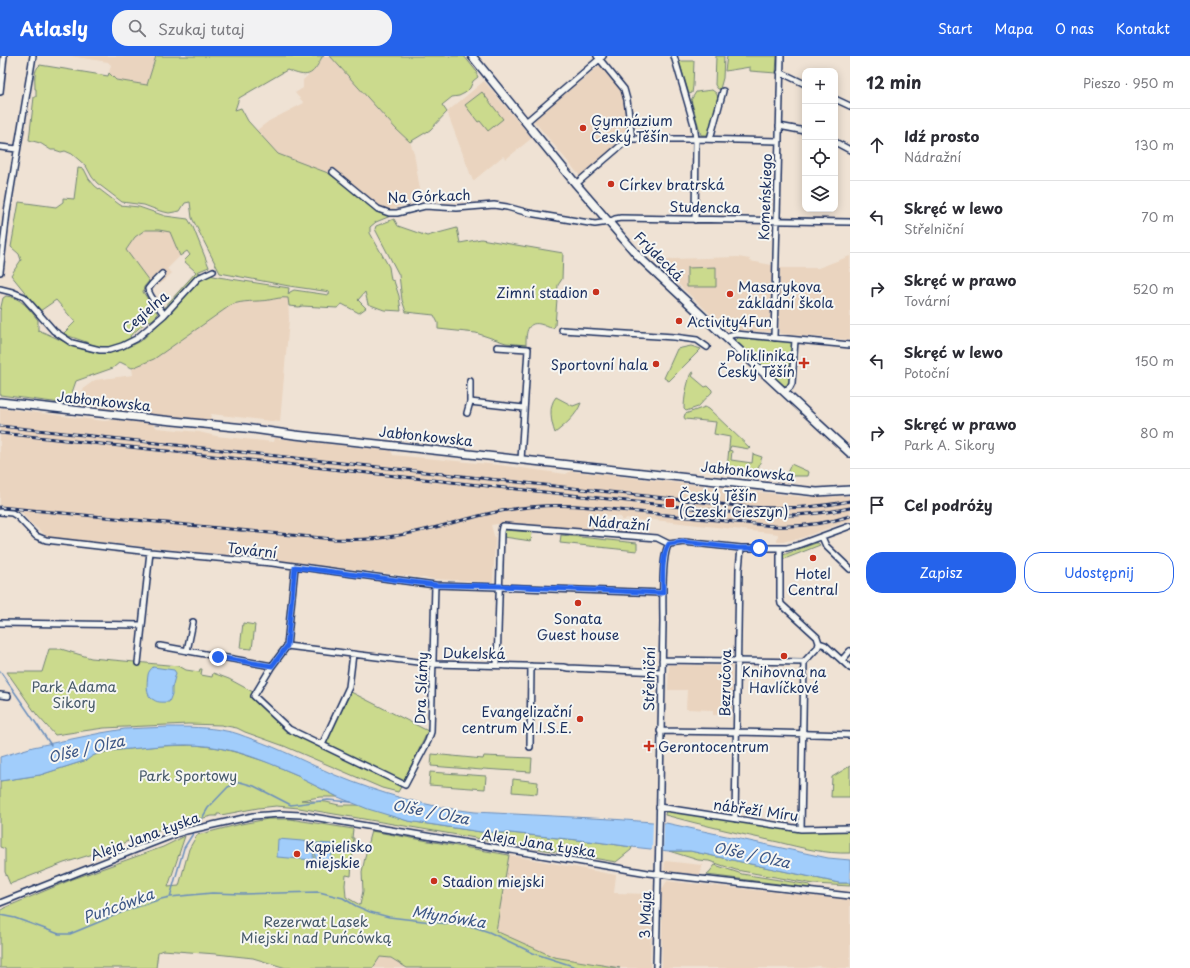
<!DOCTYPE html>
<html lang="pl">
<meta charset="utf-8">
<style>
:root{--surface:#fff;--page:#f2f2f3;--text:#2b2b33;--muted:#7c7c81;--line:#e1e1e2;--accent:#2563eb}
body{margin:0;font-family:"Playpen Sans",sans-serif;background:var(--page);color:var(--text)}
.controls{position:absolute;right:12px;top:12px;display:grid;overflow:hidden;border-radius:8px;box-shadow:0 2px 10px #0003}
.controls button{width:36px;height:36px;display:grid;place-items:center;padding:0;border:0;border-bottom:1px solid var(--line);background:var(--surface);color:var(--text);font:20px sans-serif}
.stop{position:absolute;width:12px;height:12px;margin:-9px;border:3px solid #2563eb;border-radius:50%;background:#fff}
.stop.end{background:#2563eb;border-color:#fff;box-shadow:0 1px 4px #0008}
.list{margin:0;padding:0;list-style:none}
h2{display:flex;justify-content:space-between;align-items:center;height:52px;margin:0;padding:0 16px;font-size:17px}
h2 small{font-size:13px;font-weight:400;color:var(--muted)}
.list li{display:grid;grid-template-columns:26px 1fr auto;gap:12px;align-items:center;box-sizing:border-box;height:72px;padding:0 16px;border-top:1px solid var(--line)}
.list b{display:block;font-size:15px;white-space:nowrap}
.list p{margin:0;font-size:13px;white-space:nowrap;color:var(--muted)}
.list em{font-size:13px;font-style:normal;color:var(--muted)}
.actions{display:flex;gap:8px;padding:12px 16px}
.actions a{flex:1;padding:9px 0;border:1px solid var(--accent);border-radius:16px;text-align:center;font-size:14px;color:var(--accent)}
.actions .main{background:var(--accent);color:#fff}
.icon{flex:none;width:22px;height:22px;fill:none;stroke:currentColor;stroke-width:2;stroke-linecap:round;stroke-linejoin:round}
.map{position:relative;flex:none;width:850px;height:912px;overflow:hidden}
header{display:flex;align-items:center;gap:24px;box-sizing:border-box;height:56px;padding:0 20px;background:var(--accent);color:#fff}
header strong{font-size:19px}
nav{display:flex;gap:22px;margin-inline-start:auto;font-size:14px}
.search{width:280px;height:36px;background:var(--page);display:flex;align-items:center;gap:10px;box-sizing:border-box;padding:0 14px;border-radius:16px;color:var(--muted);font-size:15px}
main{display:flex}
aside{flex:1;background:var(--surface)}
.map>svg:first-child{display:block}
.built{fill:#ead4bf}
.green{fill:#cbda8d;stroke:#738476;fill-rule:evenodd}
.water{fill:#a1cdfb;stroke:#6b8ebc}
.pier{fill:#efe2d4}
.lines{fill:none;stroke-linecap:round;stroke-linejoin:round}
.stream{stroke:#6b8ebc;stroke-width:1.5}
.minor-casing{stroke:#1b2f5e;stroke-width:8}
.major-casing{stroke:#1b2f5e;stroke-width:10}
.minor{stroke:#f6f6f2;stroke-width:5}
.major{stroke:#f6f6f2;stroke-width:7}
.rail-casing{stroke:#1b2f5e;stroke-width:3}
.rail{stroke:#f6f6f2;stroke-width:1.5;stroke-dasharray:4.5;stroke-linecap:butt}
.route{stroke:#2563eb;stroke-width:5}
.poi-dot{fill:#c8321e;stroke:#f6f6f2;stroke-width:1.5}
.labels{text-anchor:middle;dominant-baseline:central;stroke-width:4;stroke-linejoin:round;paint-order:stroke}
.poi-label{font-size:14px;fill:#1b2f5e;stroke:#f6f6f2;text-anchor:start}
.street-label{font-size:14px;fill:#1b2f5e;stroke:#f6f6f2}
.park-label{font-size:14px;fill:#475a6a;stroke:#f6f6f2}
.water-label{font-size:15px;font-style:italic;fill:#3c5685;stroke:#f6f6f2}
</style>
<header>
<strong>Atlasly</strong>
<div class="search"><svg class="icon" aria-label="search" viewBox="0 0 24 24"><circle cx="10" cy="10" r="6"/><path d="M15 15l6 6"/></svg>Szukaj tutaj</div>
<nav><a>Start</a><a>Mapa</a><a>O nas</a><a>Kontakt</a></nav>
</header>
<main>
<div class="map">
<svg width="850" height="912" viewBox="0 0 850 912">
<rect width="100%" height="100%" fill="#efe2d4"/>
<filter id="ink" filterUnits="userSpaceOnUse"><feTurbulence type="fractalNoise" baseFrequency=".025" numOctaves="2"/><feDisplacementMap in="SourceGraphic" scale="8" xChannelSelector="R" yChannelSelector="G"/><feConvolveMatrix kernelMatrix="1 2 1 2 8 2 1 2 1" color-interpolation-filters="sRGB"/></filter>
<g filter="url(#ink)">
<path class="built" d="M70,0H156L147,29L116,24L109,17L111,9L108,6Z
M324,0H330L396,73L410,86L414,97L421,140L383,158L328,117L278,98L257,74L269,65L304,47L295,37L303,32V24L317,11L323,1Z
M600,9L621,34L623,42L627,79L580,120L533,64Z
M484,25L532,82L506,103L503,100L473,125L447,56Z
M145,174H159L171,176L180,200L167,213L172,217L158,230L149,225L126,194L135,181Z
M850,200V284L780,278L779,276L780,212H818Z
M738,201L750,203V205L772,209L770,276L726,273L656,207L673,203Z
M282,241L288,242L289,264L280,366L211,358L210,365L78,351L84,332L95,324L133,319L132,312L154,303L231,249L237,246L270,244Z
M0,352L104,365L115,364L153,368L157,372L199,376L216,380L274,386L275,382L391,395L393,399L499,409L566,418L571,415L803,441H824L850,440V464L798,483L786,485L784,486H777L778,478L646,463V465L626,462L625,464H621V461L601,459L600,466H597V471L592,474L504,467L491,469L495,483L493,526L432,523L276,504L48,481L29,466L22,456L0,454Z
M669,609L732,610V659H713V654L686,653L687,634H668Z
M509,799L616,819L614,837L652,838L650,912H620L554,901L496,875Z
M665,805L702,809L700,819L675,816V817L664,816Z
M667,825L850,844V912H834L818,910L807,912H662V833Z
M380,901L391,902L407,912H373Z"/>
<path class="green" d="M156,0H324L322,1C312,21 308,22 287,14L239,42L235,54L241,52L248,65L278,98L328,117L383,158L393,159L376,166L370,171V177L389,211L391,224L394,225L399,240L401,255L384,254L368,248L365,236L358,244L366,252L359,257L342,248L337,252L302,250L299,251L289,250L288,242C281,241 275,243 269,244C256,246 243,244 231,249L154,303L132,312L120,306L113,312L76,325L68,348L0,339V255L3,242L6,240C21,241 29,253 38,264V274C61,283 81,297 107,297L89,287L63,278L75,266L56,244L40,255L11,219L21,204L19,198L11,191L19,146L56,151L63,146V142L74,143L78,112L84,113L89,123L95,130L120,149L139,151L165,160L188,163L193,171L209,211L197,216L218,221L289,232L288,239L290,236L294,234L329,239L330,236L289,230L220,217L192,162L190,146L185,147L180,155L169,157L160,155L144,149L122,146L97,127L92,121L86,110L72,98L65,95L61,96L55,94H51L40,87L29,84L34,41H36V33H35C35,25 33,14 40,9L108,20L109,17L116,24L147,29ZM145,174H159L170,176L180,200L187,195L190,199L184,205L196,216L163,253L166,261L141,285L133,289L130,280L147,265L152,264L158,258L143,236L144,231L149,225L126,194L135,181Z
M330,0H464L477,16L476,17L478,21L473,25L470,32L465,37L459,40L452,41L442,49L447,56L430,74L410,86L396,73Z
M716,0H724L723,22L720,33H718L715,29Z
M727,0H777L776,17L750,15V11L725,15Z
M679,5H694L693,30L692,37L689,38Z
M712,34L716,37L718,41L708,79H701L691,44L696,36Z
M482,36L503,63L488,75L480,65L478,66L465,49Z
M394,163L398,170L427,180L457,172L460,187L481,183L563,197L562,223L558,229L555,270L553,272C548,272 545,269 540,268C526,265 526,279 526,289L506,287L476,277L438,273V267L434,259L406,256L402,244L399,219L375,173L376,170Z
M716,211V231H687V212Z
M739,281L792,286L790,327L788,329L782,330L736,288V284Z
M691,290L701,293L669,325L664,322L677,293Z
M692,316L694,317L692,320L705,331L708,330L712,334V336L698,351L686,355L684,353C684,341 687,330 690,319Z
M556,341L573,350L581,347C576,360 566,368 555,377C551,366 548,350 556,341Z
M705,351L709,353L750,392L749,393L731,390L729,394L732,395L731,404L752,407L753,398L762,401L755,421C749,423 732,418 727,413L730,381L714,378L716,366L685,363L684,361L685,358Z
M791,408L809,416L808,420H789L787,417Z
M504,474L532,476L531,485L504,481Z
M561,479L637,487V495L560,487Z
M816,487H818L820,489L782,504L783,499Z
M243,567L255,569L252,593L240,592Z
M49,593H61L91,602L179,610L186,614L199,616L200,613H202L201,619L212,621L213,617L229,623L253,636L251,642L258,646L287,674L402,729L398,736L382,732L284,690L245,676L237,672L221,669L188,668L104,672L55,679L37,659L7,616H42Z
M351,636L428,675L403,726L325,687Z
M195,689L219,692L239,697L267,706L300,720L302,723L338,741H320L301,744L326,746L339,749H359L408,765L481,776L510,777L597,786L632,791L631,794L616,806L299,752L276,750L258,752L221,759L220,758H217V760H212L174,769L146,778L106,794L64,807L10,828L5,816V793L0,791V725L40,719L87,704L91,700L110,695L159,690Z
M432,698L483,703L484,700L532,702L531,716L483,713L482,714L431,710Z
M850,710V741H831L832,721Z
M430,716L486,720L485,733L429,729Z
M513,723L538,726L537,738L512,736Z
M666,754L800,775H850V797C825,798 802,792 778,786C740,778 702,769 665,759Z
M268,763H290L353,773L352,782H354L351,820L346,819L345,829L346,841L360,849L363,835L362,816L369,782L371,775L509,799L496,875L554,901L620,912H407L391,902L380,901L373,912H286L253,902L216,898L163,894L158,896L156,912H0V855L4,852L73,823L163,791L185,780L168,831L179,830L189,793L197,779L241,768Z
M669,795H690L839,827H850V830L814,828L736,814L709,805L698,804Z
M715,809L742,818L810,829L811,832L707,819Z"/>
<path class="water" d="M153,611L174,614L176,617L172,632V638L169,646C164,646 158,647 154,644C145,641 147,626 148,619C148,616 151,613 153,611Z
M168,671C188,671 207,671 226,675C235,676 243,680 252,683C281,693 307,707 335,719C381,738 427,751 475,756L611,763L666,767L828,802L850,804V827H839L690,795H669L632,791L597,786L510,777L481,776L408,765L368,753L338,741L302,723L300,720C274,709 247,697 219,692C190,686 159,690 130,693C116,694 98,694 87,704L40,719L0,725V701L33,691L101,677L125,673Z
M278,783L314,786L313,804L277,801Z
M316,787L333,788L331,806L315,804Z"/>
<path class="pier" d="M653,764L664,765L663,797L652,795Z"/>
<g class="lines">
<path class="stream" d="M0,615L51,689
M197,771L208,752L228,731L240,726L254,730L291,749L328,744L351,746
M170,841L212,837L243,838L319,836L343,842L356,850L370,856L389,861L474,871L489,876L533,897L579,912
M0,859L15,862L59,878H70L128,854L161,843L170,841L184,792L194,776"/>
<g class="minor-casing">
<path id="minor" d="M597,0L624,33L627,44L632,83
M674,0L694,69L696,83L695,164
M780,16L805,28
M0,36L4,0
M835,43L850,50
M526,66L603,0
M779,70L805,75
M710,83L723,35
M835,86L850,94
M0,91L17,93
M333,116L378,153L389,157H397L425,150L457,152L494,149L507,151L529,157L595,168L609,166L615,163L621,162L850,166
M576,128L625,86L632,83H696L779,85
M0,216L7,156L33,0
M162,218L152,228L148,233C149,241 160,251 164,259
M0,233L12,236L24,241L54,275L72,287L100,294H109L122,290L136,283L164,259L198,222L213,215
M562,274L674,281L697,284L707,291
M774,282L781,0
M727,283L731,279L736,278L850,289
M497,291L528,293L521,404
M784,336L790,331L792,327L795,284
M470,346L524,352
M467,357L470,346V325
M0,456L12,457L17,460L36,480L46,484L150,496L272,507L435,529L499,531L663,537
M822,481L826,490L850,513
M780,492V542L781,548L817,581L819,587
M295,511L287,590L272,610L254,640L289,673L405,729L428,685L431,676L435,529
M0,567L142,569
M819,587L825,589L850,612
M160,590L272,610
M287,590L434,608L563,611L568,612L661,616
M187,595L193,566
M662,604L804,606L818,591L819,587
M842,604L850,595
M138,607L150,496
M497,609L501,476L502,471L503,470L657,482L669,488L684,486L741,492H787L798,489L850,470
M0,639L8,640
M660,675L736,676L850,679
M322,689L349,631L353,598
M530,691L531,610
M659,751L801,773L850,772
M735,763L739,513L741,492
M801,773L804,606
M0,847L176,778L186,775L253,760L280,758L301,759L648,817L850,840
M656,912C659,797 661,681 663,566C663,551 661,498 669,488"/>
</g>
<g class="major-casing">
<path id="major" d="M472,0L576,128L639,201L850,397
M0,346L163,364L245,372L295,379L817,436L850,434"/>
</g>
<use href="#minor" class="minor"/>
<use href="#major" class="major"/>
<g class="rail-casing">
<path id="rail" d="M0,370L748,451C783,453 816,452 850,445
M0,377L746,458C781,461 816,459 850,452
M0,451L333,483C354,484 374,484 394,480C429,475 462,463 496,456C526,450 559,448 590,451L774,470C800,471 825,468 850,460"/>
</g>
<use href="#rail" class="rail"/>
</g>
</g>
<g class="lines" filter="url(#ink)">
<path class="route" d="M218,601L272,610L287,590L295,511L436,529L499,530L663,537C663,524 661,499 669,488L684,486L738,492H759"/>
</g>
<g class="poi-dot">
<circle cx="583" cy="72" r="4"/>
<circle cx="611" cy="128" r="4"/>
<circle cx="596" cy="236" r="4"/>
<circle cx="730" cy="238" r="4"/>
<circle cx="679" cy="265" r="4"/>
<path d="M802 301h4v4h4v4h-4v4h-4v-4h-4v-4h4z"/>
<circle cx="656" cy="308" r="4"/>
<rect x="665" y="442" width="10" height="10" rx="2"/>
<circle cx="813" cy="502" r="4"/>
<circle cx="578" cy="547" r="4"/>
<circle cx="784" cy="600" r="4"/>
<circle cx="580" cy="663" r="4"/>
<path d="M647 684h4v4h4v4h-4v4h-4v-4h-4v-4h4z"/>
<circle cx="297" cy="798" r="4"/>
<circle cx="434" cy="825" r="4"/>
</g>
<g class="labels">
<g class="poi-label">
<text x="591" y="64">Gymnázium<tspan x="591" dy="16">Český Těšín</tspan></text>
<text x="619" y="128">Církev bratrská</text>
<text x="738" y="230">Masarykova<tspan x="738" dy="16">základní škola</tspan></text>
<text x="588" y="236" text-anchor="end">Zimní stadion</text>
<text x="687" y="265">Activity4Fun</text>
<text x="795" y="299" text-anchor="end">Poliklinika<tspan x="795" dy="16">Český Těšín</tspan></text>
<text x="648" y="308" text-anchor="end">Sportovní hala</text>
<text x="679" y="439">Český Těšín<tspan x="679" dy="16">(Czeski Cieszyn)</tspan></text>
<text x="813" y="517" text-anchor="middle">Hotel<tspan x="813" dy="16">Central</tspan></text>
<text x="578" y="562" text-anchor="middle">Sonata<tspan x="578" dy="16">Guest house</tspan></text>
<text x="784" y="615" text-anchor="middle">Knihovna na<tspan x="784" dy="16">Havlíčkové</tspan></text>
<text x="572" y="655" text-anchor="end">Evangelizační<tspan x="572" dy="16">centrum M.I.S.E.</tspan></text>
<text x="658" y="690">Gerontocentrum</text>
<text x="305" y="790">Kąpielisko<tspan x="305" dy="16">miejskie</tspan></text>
<text x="442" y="825">Stadion miejski</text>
</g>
<g class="street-label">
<text transform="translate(429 140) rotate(-2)">Na Górkach</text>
<text transform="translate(765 141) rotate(-88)">Komeńskiego</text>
<text transform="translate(705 151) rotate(1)">Studencka</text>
<text transform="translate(659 200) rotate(45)">Frýdecká</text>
<text transform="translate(145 256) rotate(-41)">Cegielna</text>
<text transform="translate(104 345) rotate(6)">Jabłonkowska</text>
<text transform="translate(426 380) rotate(6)">Jabłonkowska</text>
<text transform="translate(748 415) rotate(6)">Jabłonkowska</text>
<text transform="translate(619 467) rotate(4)">Nádražní</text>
<text transform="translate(252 494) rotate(6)">Tovární</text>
<text transform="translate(474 597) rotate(1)">Dukelská</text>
<text transform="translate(649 623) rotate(-89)">Střelniční</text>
<text transform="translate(725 627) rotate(-89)">Bezručova</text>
<text transform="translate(421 632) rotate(-88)">Dra Slámy</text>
<text transform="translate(756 754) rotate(8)">nábřeží Míru</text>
<text transform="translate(145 780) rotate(-20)">Aleja Jana Łyska</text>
<text transform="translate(539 787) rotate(9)">Aleja Jana Łyska</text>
<text transform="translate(645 859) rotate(-88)">3 Maja</text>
</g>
<g class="park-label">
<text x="74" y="630">Park Adama<tspan x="74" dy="16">Sikory</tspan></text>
<text x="188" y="719">Park Sportowy</text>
<text x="316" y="865">Rezerwat Lasek<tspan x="316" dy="16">Miejski nad Puńcówką</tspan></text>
</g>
<g class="water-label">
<text transform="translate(86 692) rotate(-13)">Olše / Olza</text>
<text transform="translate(431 755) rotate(11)">Olše / Olza</text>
<text transform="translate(752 798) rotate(12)">Olše / Olza</text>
<text transform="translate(118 849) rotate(-20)">Puńcówka</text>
<text transform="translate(449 860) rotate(9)">Młynówka</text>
</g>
</g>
</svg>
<div class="controls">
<button>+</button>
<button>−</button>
<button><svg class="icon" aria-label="locate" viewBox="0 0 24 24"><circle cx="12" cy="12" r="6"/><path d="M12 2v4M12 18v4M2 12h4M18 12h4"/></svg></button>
<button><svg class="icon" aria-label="layers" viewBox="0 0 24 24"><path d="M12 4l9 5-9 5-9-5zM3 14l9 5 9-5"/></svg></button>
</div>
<div class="stop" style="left:759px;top:492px"></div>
<div class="stop end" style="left:218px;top:601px"></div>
</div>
<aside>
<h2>12 min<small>Pieszo · 950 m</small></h2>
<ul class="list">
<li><svg class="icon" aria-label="ahead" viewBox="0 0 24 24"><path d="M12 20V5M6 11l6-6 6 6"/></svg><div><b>Idź prosto</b><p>Nádražní</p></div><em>130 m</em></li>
<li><svg class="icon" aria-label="left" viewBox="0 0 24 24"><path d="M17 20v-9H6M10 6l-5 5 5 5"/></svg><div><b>Skręć w lewo</b><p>Střelniční</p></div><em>70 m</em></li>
<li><svg class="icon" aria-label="right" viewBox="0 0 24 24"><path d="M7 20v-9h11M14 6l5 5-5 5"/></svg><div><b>Skręć w prawo</b><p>Tovární</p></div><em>520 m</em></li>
<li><svg class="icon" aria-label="left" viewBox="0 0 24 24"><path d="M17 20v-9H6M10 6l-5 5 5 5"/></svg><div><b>Skręć w lewo</b><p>Potoční</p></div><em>150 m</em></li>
<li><svg class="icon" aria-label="right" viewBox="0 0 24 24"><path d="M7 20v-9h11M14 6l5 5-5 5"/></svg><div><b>Skręć w prawo</b><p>Park A. Sikory</p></div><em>80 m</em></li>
<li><svg class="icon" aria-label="arrive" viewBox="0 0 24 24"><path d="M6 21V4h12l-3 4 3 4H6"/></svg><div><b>Cel podróży</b></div></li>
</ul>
<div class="actions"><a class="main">Zapisz</a><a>Udostępnij</a></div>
</aside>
</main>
